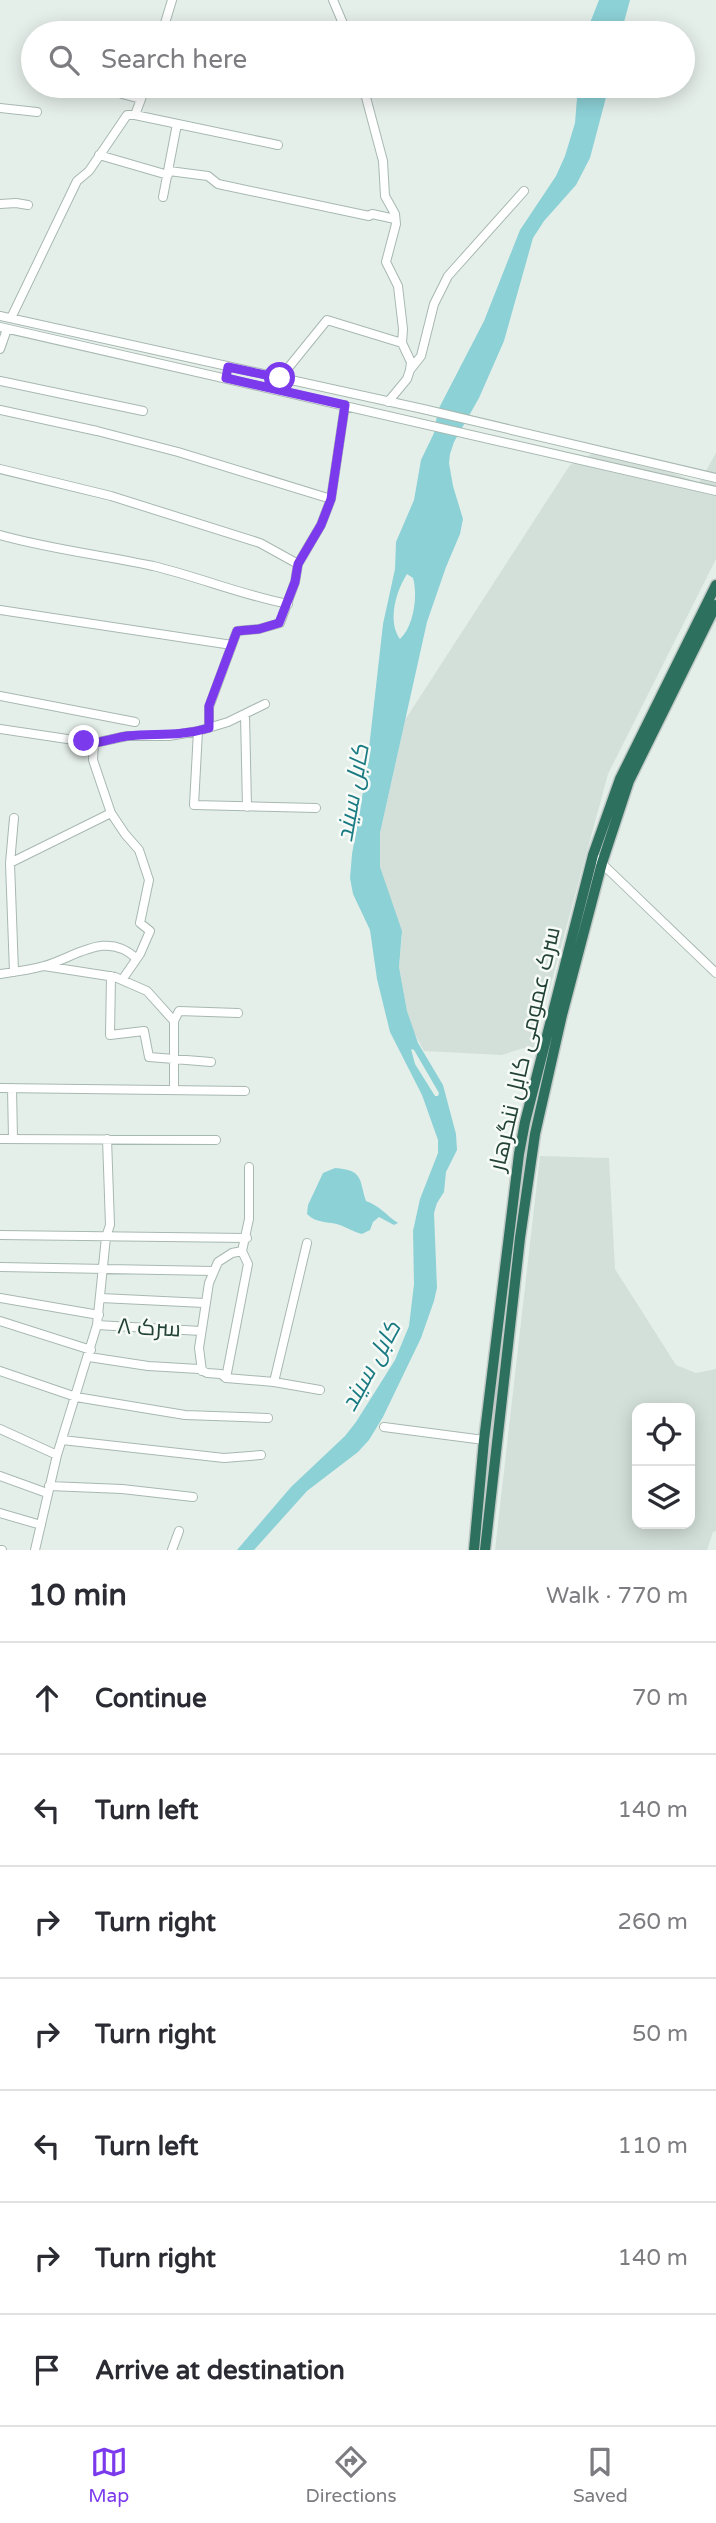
<!DOCTYPE html>
<meta charset="utf-8">
<style>
:root{--surface:#fff;--page:#f2f2f3;--text:#2b2b33;--muted:#7c7c81;--line:#e1e1e2;--accent:#7c3aed}
body{margin:0;font-family:"Varela Round",Cairo,sans-serif;background:var(--page);color:var(--text)}
.controls{position:absolute;right:21px;bottom:21px;display:grid;overflow:hidden;border-radius:14px;box-shadow:0 4px 18px #0003}
.controls button{width:63px;height:63px;display:grid;place-items:center;padding:0;border:0;border-bottom:2px solid var(--line);background:var(--surface);color:var(--text);font:35px sans-serif}
.stop{position:absolute;width:21px;height:21px;margin:-16px;border:5px solid #7c3aed;border-radius:50%;background:#fff}
.stop.end{background:#7c3aed;border-color:#fff;box-shadow:0 2px 7px #0008}
.list{margin:0;padding:0;list-style:none}
h2{display:flex;justify-content:space-between;align-items:center;height:91px;margin:0;padding:0 28px;font-size:30px}
h2 small{font-size:23px;font-weight:400;color:var(--muted)}
.list li{display:grid;grid-template-columns:46px 1fr auto;gap:21px;align-items:center;box-sizing:border-box;height:112px;padding:0 28px;border-top:2px solid var(--line)}
.list b{display:block;font-size:26px;white-space:nowrap}
.list em{font-size:23px;font-style:normal;color:var(--muted)}
.icon{flex:none;width:38px;height:38px;fill:none;stroke:currentColor;stroke-width:2;stroke-linecap:round;stroke-linejoin:round}
.map{position:relative;flex:none;width:716px;height:1550px;overflow:hidden}
.search{position:absolute;background:var(--surface);box-shadow:0 4px 18px #0003;left:21px;right:21px;top:21px;height:77px;display:flex;align-items:center;gap:18px;box-sizing:border-box;padding:0 24px;border-radius:38px;color:var(--muted);font-size:26px}
.sheet{height:875px;background:var(--surface)}
nav{display:flex;justify-content:space-around;align-items:center;box-sizing:border-box;height:98px;border-top:2px solid var(--line);background:var(--surface);font-size:19px;color:var(--muted)}
nav a{display:grid;justify-items:center;gap:4px}
nav .on{color:var(--accent)}
.map>svg:first-child{display:block}
.built{fill:#d3dfd9;fill-rule:evenodd}
.water{fill:#8cd1d6;fill-rule:evenodd}
.lines{fill:none;stroke-linecap:round;stroke-linejoin:round}
.minor-casing{stroke:#a7b8b1;stroke-width:10}
.highway-casing{stroke:#c1cac7;stroke-width:13}
.minor{stroke:#fff;stroke-width:8}
.highway{stroke:#2d705d;stroke-width:10}
.route{stroke:#7c3aed;stroke-width:9}
.labels{text-anchor:middle;dominant-baseline:central;stroke-width:5;stroke-linejoin:round;paint-order:stroke}
.street-label{font-size:23px;fill:#234237;stroke:#f7fbf8}
.water-label{font-size:24px;font-style:italic;fill:#1a7a82;stroke:#f7fbf8}
</style>
<div class="map">
<svg width="716" height="1550" viewBox="0 0 716 1550">
<rect width="100%" height="100%" fill="#e5efea"/>
<path class="built" d="M606,447L699,483L716,453V559L608,774L540,1024L538,1055L524,1048L502,1055L424,1051L413,1031L407,1011L399,967L402,936L379,867L380,833L405,720L570,465Z
M540,1156L609,1158L615,1269L676,1365L696,1373L716,1369V1531L713,1532L707,1550H495ZM637,1408H690V1524H637Z"/>
<path class="water" d="M599,0H630L621,33H586Z
M578,86H609L590,158L576,185L544,221L533,238L504,341L479,398L454,442L450,454L449,463L453,486L463,519L460,534L446,567L427,622L380,833V867L402,931L399,967L407,1011L418,1043L443,1085L456,1134L457,1150L446,1172L444,1192L437,1203L434,1213L437,1288L434,1301L421,1338L383,1417L369,1440L358,1452L307,1491L254,1550H237L291,1487L345,1436L356,1422L395,1360L409,1326L414,1284L413,1231L420,1199L438,1153V1140L422,1095L390,1032L377,979L370,930L353,894L350,878L352,854L366,775L383,624L395,569L396,542L414,500L421,460L434,433L438,410L484,321L520,230L556,176L565,156L575,123ZM407,574L413,578C418,595 414,626 400,639C387,621 396,591 407,574ZM411,1049L414,1050L439,1093L438,1096H435L415,1064Z
M335,1168C364,1170 359,1180 366,1201C380,1206 386,1215 398,1223L394,1225L379,1217L373,1222L370,1230L362,1234C354,1232 348,1228 340,1225C328,1221 317,1224 307,1214L308,1205L323,1173Z"/>
<g class="lines">
<g class="minor-casing">
<path id="minor" d="M333,0L347,33
M162,33L172,0
M363,86L383,161L385,196L395,214L396,224L386,262L398,286L403,329L402,343L411,362L410,370
M122,94L141,99
M0,108L37,112
M135,115L278,145
M99,155L168,175
M169,171L208,176L218,184L369,216L372,214L395,219
M163,197L177,124
M0,204L16,203L28,205
M0,316L423,409L716,478
M11,318L77,181L89,171L127,115H135L146,86
M0,327L716,491
M0,349L7,329
M280,378L327,320L402,343
M0,381L143,411
M388,402L407,379L410,370L421,356L434,304L448,276L524,191
M0,410L97,431L178,452L331,499
M0,469L111,496L260,543L298,564
M0,535C50,549 102,555 153,566C199,577 242,595 288,604
M0,610L232,645
M0,696L135,722
M245,715L247,807
M209,728V707L237,631L259,629L280,623L295,582L298,564L321,525L331,499L345,405
M0,729L94,743L127,736H169L198,731L228,722L265,704
M198,731L194,805L316,808
M94,743L93,760L111,813L125,834L139,850L149,880L140,923L150,931L140,954L122,980
M14,818L10,863L14,972
M593,855L716,973
M10,863L111,813
M44,966L115,977L147,991L174,1021
M0,974C14,972 30,970 44,966C76,957 106,930 136,958
M111,976L110,1035L144,1031L149,1057L211,1062
M0,1088L245,1091
M12,1088L13,1139
M174,1089V1021L179,1011L238,1013
M0,1139L216,1140
M0,1235L247,1238
M0,1267L214,1271
M0,1298L99,1315
M101,1298L204,1303
M0,1321L91,1350
M97,1325L201,1331
M89,1357L148,1366L199,1369L207,1373L221,1374L226,1378L274,1382L320,1390
M0,1371L76,1397L185,1415L268,1418
M202,1371L199,1348L209,1283L218,1262L232,1253L242,1251
M226,1378L248,1264L242,1251L249,1219V1167
M274,1382L307,1243
M384,1427L484,1440
M0,1429L57,1455
M62,1440L224,1458L261,1455
M0,1476L47,1493
M49,1486L122,1489L193,1497
M0,1513L41,1525
M0,1550H2
M35,1550L57,1455L97,1325L106,1237L110,1225L107,1139
M172,1550L179,1531"/>
</g>
<g class="highway-casing">
<path id="highway" d="M474,1550L484,1440L519,1154L525,1122L593,855L620,779L716,585
M485,1550L520,1238L535,1134L562,1015L602,863L629,781L716,605"/>
</g>
<use href="#minor" class="minor"/>
<use href="#highway" class="highway"/>
</g>
<g class="lines">
<path class="route" d="M84,741C100,745 112,738 127,736C157,733 178,737 209,728V706L237,631L259,629L279,623L295,582L298,564L321,525L331,499L345,405L226,378L228,367L280,378"/>
</g>
<g class="labels">
<g class="street-label">
<text transform="translate(525 1049) rotate(-77)">سرک عمومی کابل ننگرهار</text>
<text transform="translate(149 1328) rotate(3)">سرک ۸</text>
</g>
<g class="water-label">
<text transform="translate(353 793) rotate(-80)">کابل سيند</text>
<text transform="translate(371 1366) rotate(-61)">کابل سيند</text>
</g>
</g>
</svg>
<div class="controls">
<button><svg class="icon" aria-label="locate" viewBox="0 0 24 24"><circle cx="12" cy="12" r="6"/><path d="M12 2v4M12 18v4M2 12h4M18 12h4"/></svg></button>
<button><svg class="icon" aria-label="layers" viewBox="0 0 24 24"><path d="M12 4l9 5-9 5-9-5zM3 14l9 5 9-5"/></svg></button>
</div>
<div class="stop" style="left:280px;top:378px"></div>
<div class="stop end" style="left:84px;top:741px"></div>
<div class="search"><svg class="icon" aria-label="search" viewBox="0 0 24 24"><circle cx="10" cy="10" r="6"/><path d="M15 15l6 6"/></svg>Search here</div>
</div>
<section class="sheet">
<h2>10 min<small>Walk · 770 m</small></h2>
<ul class="list">
<li><svg class="icon" aria-label="ahead" viewBox="0 0 24 24"><path d="M12 20V5M6 11l6-6 6 6"/></svg><div><b>Continue</b></div><em>70 m</em></li>
<li><svg class="icon" aria-label="left" viewBox="0 0 24 24"><path d="M17 20v-9H6M10 6l-5 5 5 5"/></svg><div><b>Turn left</b></div><em>140 m</em></li>
<li><svg class="icon" aria-label="right" viewBox="0 0 24 24"><path d="M7 20v-9h11M14 6l5 5-5 5"/></svg><div><b>Turn right</b></div><em>260 m</em></li>
<li><svg class="icon" aria-label="right" viewBox="0 0 24 24"><path d="M7 20v-9h11M14 6l5 5-5 5"/></svg><div><b>Turn right</b></div><em>50 m</em></li>
<li><svg class="icon" aria-label="left" viewBox="0 0 24 24"><path d="M17 20v-9H6M10 6l-5 5 5 5"/></svg><div><b>Turn left</b></div><em>110 m</em></li>
<li><svg class="icon" aria-label="right" viewBox="0 0 24 24"><path d="M7 20v-9h11M14 6l5 5-5 5"/></svg><div><b>Turn right</b></div><em>140 m</em></li>
<li><svg class="icon" aria-label="arrive" viewBox="0 0 24 24"><path d="M6 21V4h12l-3 4 3 4H6"/></svg><div><b>Arrive at destination</b></div></li>
</ul>
</section>
<nav>
<a class="on"><svg class="icon" aria-label="map" viewBox="0 0 24 24"><path d="M3 6l6-2 6 2 6-2v14l-6 2-6-2-6 2zM9 4v14M15 6v14"/></svg>Map</a>
<a><svg class="icon" aria-label="directions" viewBox="0 0 24 24"><path d="M12 3l9 9-9 9-9-9zM9 14v-3h6M13 9l2 2-2 2"/></svg>Directions</a>
<a><svg class="icon" aria-label="saved" viewBox="0 0 24 24"><path d="M7 4h10v16l-5-4-5 4z"/></svg>Saved</a>
</nav>
